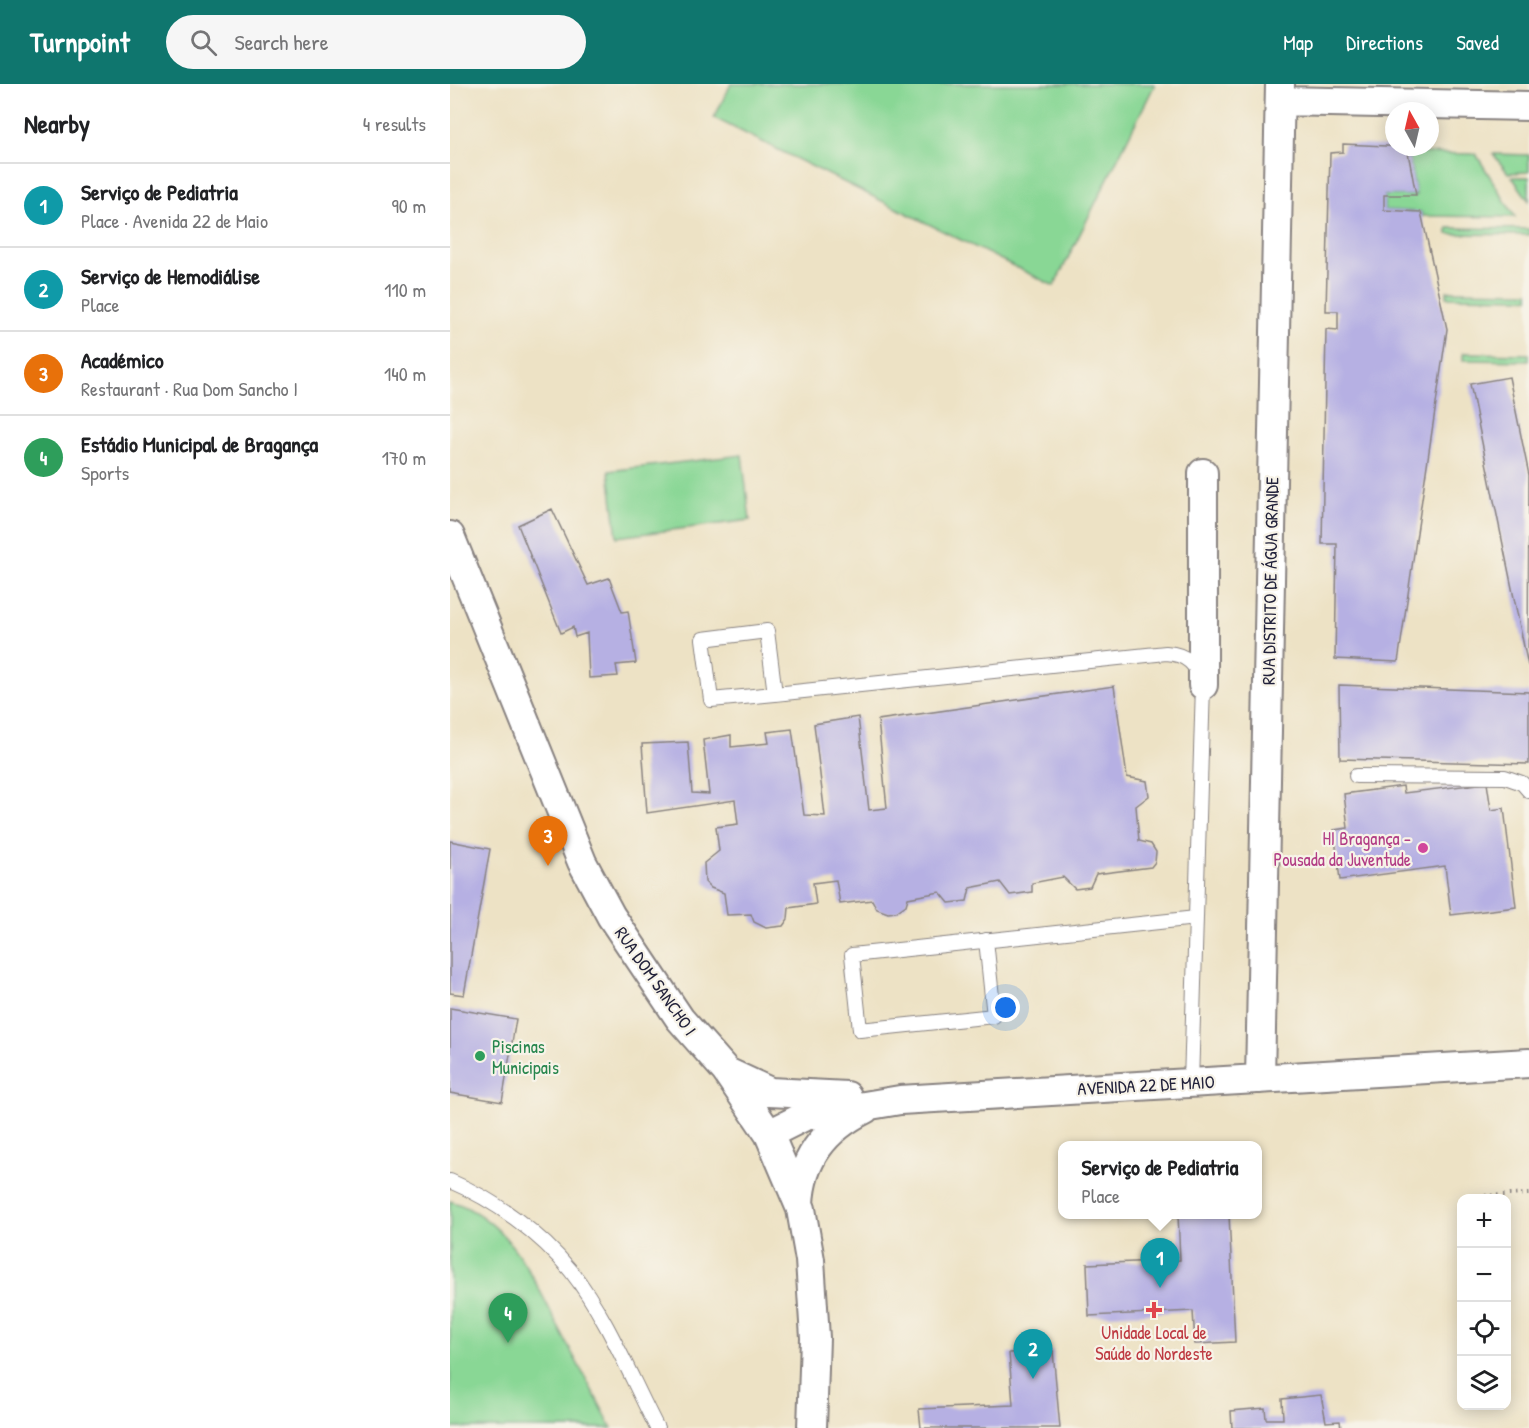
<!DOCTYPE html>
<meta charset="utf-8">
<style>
:root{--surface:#fff;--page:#f6f6f6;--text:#202124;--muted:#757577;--line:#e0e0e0;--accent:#0f766e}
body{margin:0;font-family:"Patrick Hand",sans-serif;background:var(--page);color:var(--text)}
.controls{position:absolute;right:18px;bottom:18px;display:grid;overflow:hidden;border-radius:12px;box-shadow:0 3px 15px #0003}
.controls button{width:54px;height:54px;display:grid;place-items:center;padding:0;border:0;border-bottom:2px solid var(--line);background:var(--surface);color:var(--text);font:30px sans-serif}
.compass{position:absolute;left:935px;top:18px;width:54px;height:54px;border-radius:50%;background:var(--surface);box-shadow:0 3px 15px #0003;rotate:352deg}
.you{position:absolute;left:556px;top:924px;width:21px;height:21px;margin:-15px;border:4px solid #fff;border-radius:50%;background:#1a73e8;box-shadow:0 0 0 9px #1a73e833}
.badge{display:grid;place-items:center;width:39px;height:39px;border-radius:50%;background:var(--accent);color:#fff;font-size:20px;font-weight:700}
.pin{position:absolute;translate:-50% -50px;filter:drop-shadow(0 2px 3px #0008)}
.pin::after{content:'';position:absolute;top:32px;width:21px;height:18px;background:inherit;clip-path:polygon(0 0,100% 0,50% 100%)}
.popup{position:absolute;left:608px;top:1057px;width:204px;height:78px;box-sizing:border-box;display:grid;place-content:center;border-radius:12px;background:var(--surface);filter:drop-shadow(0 2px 4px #0005);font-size:20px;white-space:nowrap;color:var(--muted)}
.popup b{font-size:22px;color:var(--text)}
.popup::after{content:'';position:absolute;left:50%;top:100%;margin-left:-12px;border:12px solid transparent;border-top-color:var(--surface)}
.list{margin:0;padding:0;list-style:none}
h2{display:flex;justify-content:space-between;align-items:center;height:78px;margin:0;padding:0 24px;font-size:26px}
h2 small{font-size:20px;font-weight:400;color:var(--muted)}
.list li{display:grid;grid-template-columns:39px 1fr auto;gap:18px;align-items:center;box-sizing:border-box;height:84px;padding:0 24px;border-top:2px solid var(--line)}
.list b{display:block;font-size:22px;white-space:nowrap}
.list p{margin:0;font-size:20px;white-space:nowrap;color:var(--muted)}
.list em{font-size:20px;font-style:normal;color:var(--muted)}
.icon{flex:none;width:33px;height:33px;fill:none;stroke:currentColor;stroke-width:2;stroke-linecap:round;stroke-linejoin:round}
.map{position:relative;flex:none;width:1079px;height:1344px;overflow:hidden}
header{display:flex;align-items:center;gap:36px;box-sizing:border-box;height:84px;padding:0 30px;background:var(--accent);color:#fff}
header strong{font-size:28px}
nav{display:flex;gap:33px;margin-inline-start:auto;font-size:21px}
.search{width:420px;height:54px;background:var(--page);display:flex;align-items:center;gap:15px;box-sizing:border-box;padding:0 21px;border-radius:33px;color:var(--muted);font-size:22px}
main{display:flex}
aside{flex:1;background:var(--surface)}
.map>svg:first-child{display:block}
.green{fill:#89d795;stroke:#567c68;stroke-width:1.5}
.building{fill:#b6b0e3}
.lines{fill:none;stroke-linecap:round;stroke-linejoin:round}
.lane-casing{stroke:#888280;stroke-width:16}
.street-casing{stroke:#888280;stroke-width:32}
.path{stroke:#888280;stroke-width:4;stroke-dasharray:1.5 4.5;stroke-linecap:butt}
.lane{stroke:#fff;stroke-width:14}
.street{stroke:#fff;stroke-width:28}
.hotel-dot{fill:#d1479c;stroke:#f7f3e8;stroke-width:2}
.leisure-dot{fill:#2e9e5b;stroke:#f7f3e8;stroke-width:2}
.health-dot{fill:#e0444e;stroke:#f7f3e8;stroke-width:2}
.labels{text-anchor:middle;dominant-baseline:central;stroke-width:4.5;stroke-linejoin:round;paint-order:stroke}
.street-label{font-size:18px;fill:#22223b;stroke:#f7f3e8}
.hotel-label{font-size:18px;fill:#b23c85;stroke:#f7f3e8;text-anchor:end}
.leisure-label{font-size:18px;fill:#27864d;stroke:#f7f3e8;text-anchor:start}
.health-label{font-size:18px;fill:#be3a42;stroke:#f7f3e8}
</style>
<header>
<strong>Turnpoint</strong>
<div class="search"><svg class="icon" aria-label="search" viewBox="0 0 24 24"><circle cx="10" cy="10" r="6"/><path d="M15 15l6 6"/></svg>Search here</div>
<nav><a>Map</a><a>Directions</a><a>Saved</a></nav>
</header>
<main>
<aside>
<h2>Nearby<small>4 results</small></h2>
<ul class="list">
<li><span class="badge" style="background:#0f9aa8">1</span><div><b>Serviço de Pediatria</b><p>Place · Avenida 22 de Maio</p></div><em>90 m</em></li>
<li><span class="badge" style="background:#0f9aa8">2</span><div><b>Serviço de Hemodiálise</b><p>Place</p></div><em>110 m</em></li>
<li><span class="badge" style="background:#e8710a">3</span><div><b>Académico</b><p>Restaurant · Rua Dom Sancho I</p></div><em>140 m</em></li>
<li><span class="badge" style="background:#2e9e5b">4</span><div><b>Estádio Municipal de Bragança</b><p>Sports</p></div><em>170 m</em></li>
</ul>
</aside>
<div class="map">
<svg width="1079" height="1344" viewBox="0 0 1079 1344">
<rect width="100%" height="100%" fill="#f7f3e8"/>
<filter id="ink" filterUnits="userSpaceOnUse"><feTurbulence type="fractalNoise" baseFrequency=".0167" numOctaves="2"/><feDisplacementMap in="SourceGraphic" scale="12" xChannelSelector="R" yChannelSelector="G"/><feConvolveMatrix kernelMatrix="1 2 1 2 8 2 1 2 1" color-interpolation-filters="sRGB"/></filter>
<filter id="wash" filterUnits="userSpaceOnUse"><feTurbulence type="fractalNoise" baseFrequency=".008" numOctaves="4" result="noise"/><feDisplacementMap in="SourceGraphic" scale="24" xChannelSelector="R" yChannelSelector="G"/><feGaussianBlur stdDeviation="1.35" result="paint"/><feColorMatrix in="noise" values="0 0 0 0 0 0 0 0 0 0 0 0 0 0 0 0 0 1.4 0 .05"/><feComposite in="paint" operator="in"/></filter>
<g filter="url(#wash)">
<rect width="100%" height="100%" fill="#ede2c5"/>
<path class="green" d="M281,0H705L604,202L264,34Z
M958,69L1026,70L1065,133L972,132L971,128L934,126V111H966Z
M1043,70L1079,71V88L1058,89Z
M1062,93H1079V117Z
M998,144L1079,145V151L998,150Z
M997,207L1079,208V214L997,213Z
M1013,269L1079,270V277L1013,276Z
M292,371L300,436L167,453L159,387Z
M0,1117C59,1134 84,1196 110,1246C127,1279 145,1311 162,1344H0Z"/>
<g id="blocks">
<path class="building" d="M893,60L957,63L966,111H934V126L971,128L997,245L948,578L885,575L887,460H872L876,245L888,246V227H876L880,69L893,68Z
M1059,293L1079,391L1078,582L1020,300Z
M102,425L138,501L159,494L172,528L178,527L186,579L166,581L168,592L139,594L137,549L125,553L123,543L111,549L68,441Z
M889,601L1079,608V680L890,675Z
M664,602L677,693L697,697L699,712L686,722L689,757L701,760L706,768L705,778L701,783L646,790L640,803L625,805L613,793L582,799V808L560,811L550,798L520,804L517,817L499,819L490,808L458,814L456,821L446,828L438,829L427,825L422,816L390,820L386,796L363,799L366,820L339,824L338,835L333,842L316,844L304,838L301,830L277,831L274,809L261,804L255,798L254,779L269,767L266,743L288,740L285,716L197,729L192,660L238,658L242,709L259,710L253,656L281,651V663L319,659L317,648L342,645L354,731L375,732L364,640L408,633L419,726L437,724L428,636Z
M1037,699L1041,726L1054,724L1066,823L1001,831L995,782L890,796L884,746L898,744L894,710L953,702L954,709Z
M0,757L40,765L14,911L0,909Z
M0,924L66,935L52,1018L0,1009Z
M728,1130H779L785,1258L745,1260L743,1227L639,1232L637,1180L730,1176Z
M603,1267L610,1344H471L469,1325L563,1321L559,1269Z
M871,1311L876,1338L890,1337L891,1344H782L781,1327L815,1324L816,1335H833L832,1315Z"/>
</g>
</g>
<g filter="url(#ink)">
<use href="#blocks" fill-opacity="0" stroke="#888280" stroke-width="1.5"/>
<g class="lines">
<g class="lane-casing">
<path id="lane" d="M325,610L317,547L253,555L261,616L325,610L716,569C737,570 747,581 753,601L741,999
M906,692L1055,693L1072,699L1079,707
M536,856L544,932L410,946L402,871L746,834
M0,1097C45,1116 90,1149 121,1187C157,1233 180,1292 207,1344"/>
</g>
<g class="street-casing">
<path id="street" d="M830,17L1079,22
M0,452L132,778L161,832L230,935L276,987L319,1050L351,1125L360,1176L365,1254L362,1344
M753,601V389
M277,988L320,1008L397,1012
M810,995L830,0
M319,1050L355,1032L450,1016L1079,979
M349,1120C351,1075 375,1045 415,1025"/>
</g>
<path class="path" d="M1029,1112L1079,1110"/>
<use href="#lane" class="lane"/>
<use href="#street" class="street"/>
</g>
</g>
<circle class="hotel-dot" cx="973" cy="764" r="6"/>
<circle class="leisure-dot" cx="30" cy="972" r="6"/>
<path class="health-dot" d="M701 1217h6v6h6v6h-6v6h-6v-6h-6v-6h6z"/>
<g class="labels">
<g class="street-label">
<text transform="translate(820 497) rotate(-89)">RUA DISTRITO DE ÁGUA GRANDE</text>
<text transform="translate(206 897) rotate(55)">RUA DOM SANCHO I</text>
<text transform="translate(696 1001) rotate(-3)">AVENIDA 22 DE MAIO</text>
</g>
<g class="hotel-label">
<text x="961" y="754">HI Bragança -<tspan x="961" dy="21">Pousada da Juventude</tspan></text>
</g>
<g class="leisure-label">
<text x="42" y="962">Piscinas<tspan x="42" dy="21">Municipais</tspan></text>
</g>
<g class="health-label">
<text x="704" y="1248">Unidade Local de<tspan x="704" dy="21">Saúde do Nordeste</tspan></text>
</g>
</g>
</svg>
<div class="controls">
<button>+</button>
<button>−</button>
<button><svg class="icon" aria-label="locate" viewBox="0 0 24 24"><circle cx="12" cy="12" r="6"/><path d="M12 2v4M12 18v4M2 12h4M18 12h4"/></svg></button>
<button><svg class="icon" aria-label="layers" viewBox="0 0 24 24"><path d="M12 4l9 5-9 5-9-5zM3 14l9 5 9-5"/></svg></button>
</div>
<svg class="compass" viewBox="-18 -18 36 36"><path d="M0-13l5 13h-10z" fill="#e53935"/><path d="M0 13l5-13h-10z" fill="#757577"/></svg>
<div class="you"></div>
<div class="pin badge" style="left:710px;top:1204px;background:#0f9aa8">1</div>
<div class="popup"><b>Serviço de Pediatria</b>Place</div>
<div class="pin badge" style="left:583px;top:1295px;background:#0f9aa8">2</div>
<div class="pin badge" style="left:98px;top:782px;background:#e8710a">3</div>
<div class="pin badge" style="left:58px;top:1259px;background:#2e9e5b">4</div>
</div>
</main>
